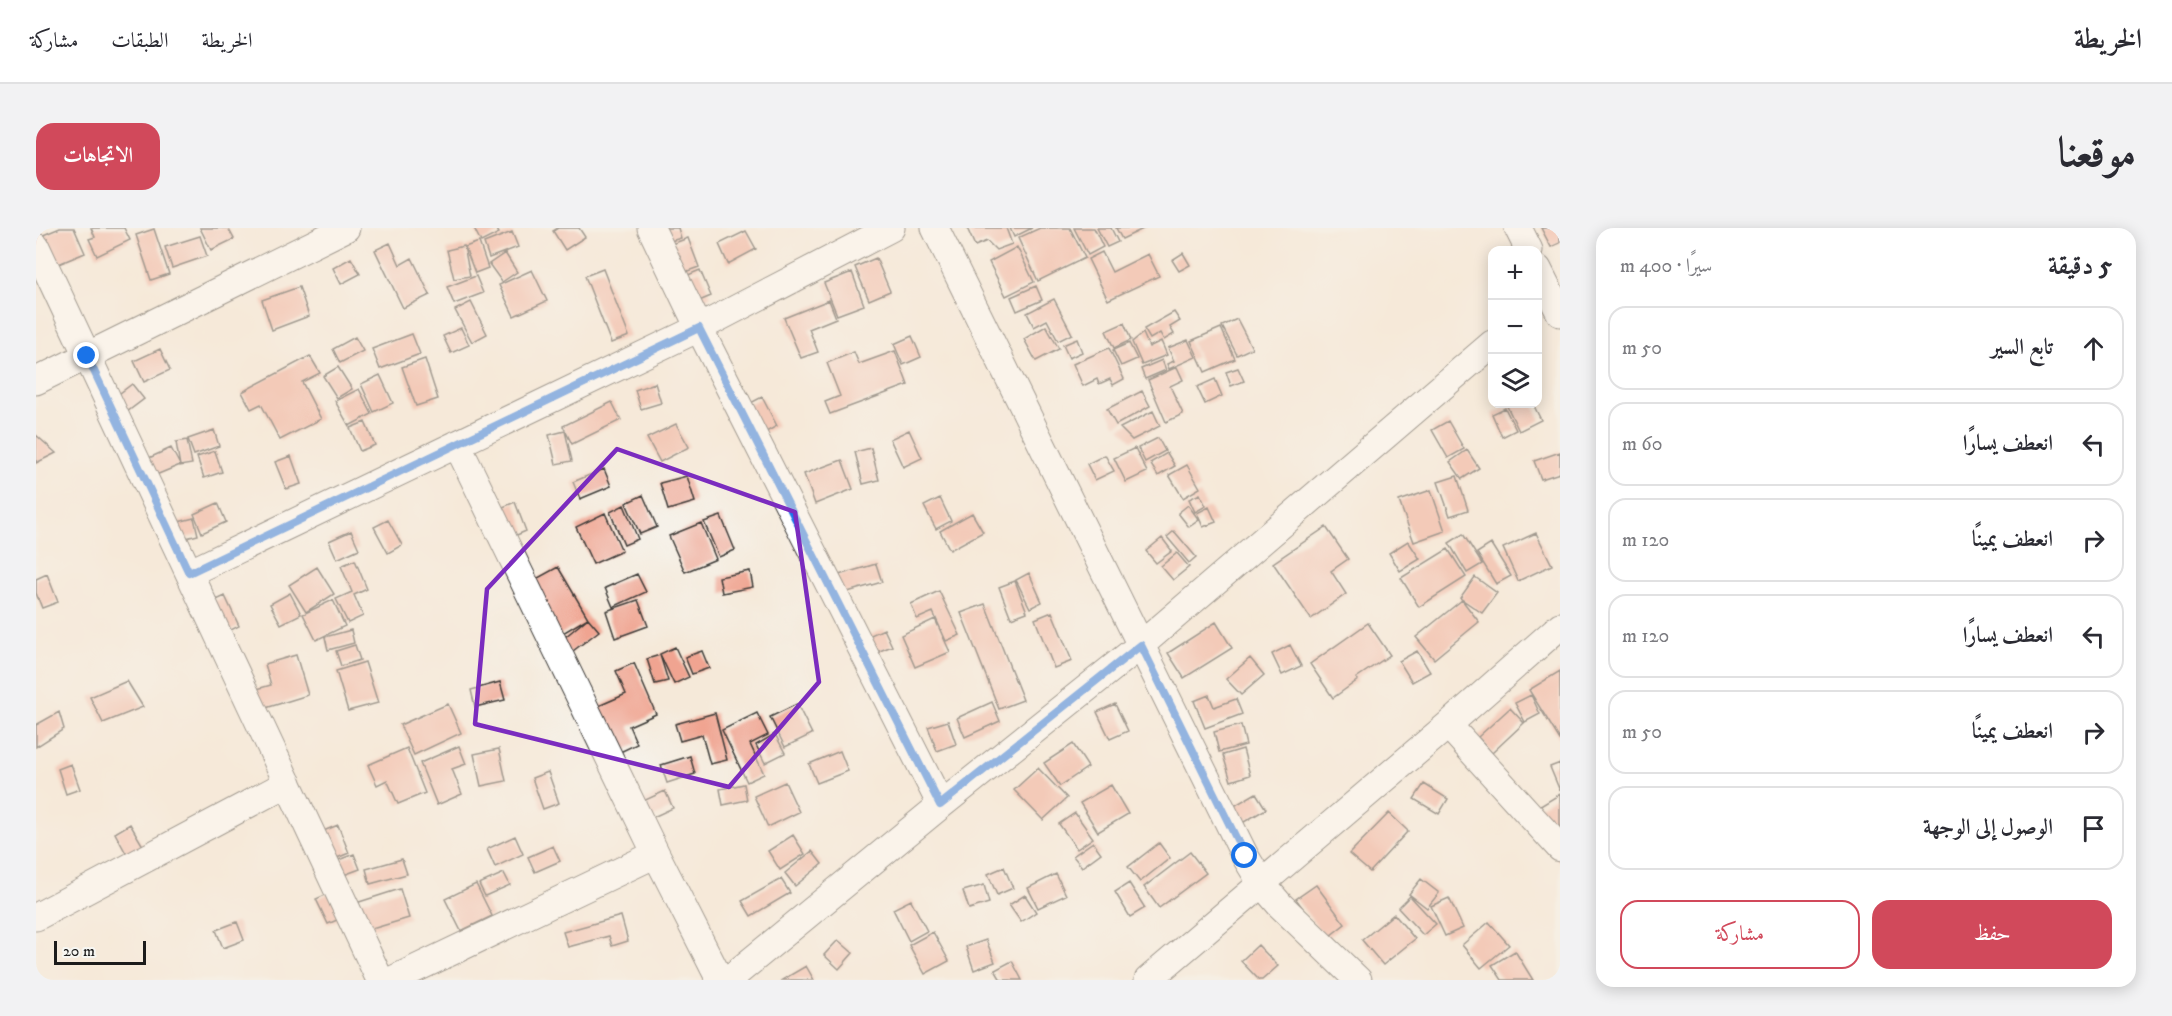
<!DOCTYPE html>
<html lang="ar">
<meta charset="utf-8">
<style>
:root{--surface:#fff;--page:#f2f2f3;--text:#2b2b33;--muted:#7c7c81;--line:#e1e1e2;--accent:#d1495b}
body{margin:0;font-family:"IM FELL DW Pica",Amiri,serif;background:var(--page);color:var(--text);direction:rtl}
.controls{position:absolute;right:18px;top:18px;display:grid;overflow:hidden;border-radius:12px;box-shadow:0 3px 15px #0003}
.controls button{width:54px;height:54px;display:grid;place-items:center;padding:0;border:0;border-bottom:2px solid var(--line);background:var(--surface);color:var(--text);font:30px sans-serif}
.scale{position:absolute;left:18px;bottom:15px;width:92px;box-sizing:border-box;padding-left:6px;border:3px solid #1c1c1c;border-top:0;font-size:16px;line-height:21px;white-space:nowrap;color:#1c1c1c;-webkit-text-stroke:4px #f6f6f2;paint-order:stroke}
.stop{position:absolute;width:18px;height:18px;margin:-14px;border:4px solid #1a73e8;border-radius:50%;background:#fff}
.stop.end{background:#1a73e8;border-color:#fff;box-shadow:0 2px 6px #0008}
.list{margin:0;padding:0;list-style:none}
h2{display:flex;justify-content:space-between;align-items:center;height:78px;margin:0;padding:0 24px;font-size:26px}
h2 small{font-size:20px;font-weight:400;color:var(--muted)}
.list li{display:grid;grid-template-columns:39px 1fr auto;gap:18px;align-items:center;box-sizing:border-box;height:84px;margin:0 12px 12px;padding:0 12px;border:2px solid var(--line);border-radius:18px}
.list b{display:block;font-size:22px;white-space:nowrap}
.list em{font-size:20px;font-style:normal;color:var(--muted)}
.actions{display:flex;gap:12px;padding:18px 24px}
.actions a{flex:1;padding:14px 0;border:2px solid var(--accent);border-radius:18px;text-align:center;font-size:21px;color:var(--accent)}
.actions .main{background:var(--accent);color:#fff}
.icon{flex:none;width:33px;height:33px;fill:none;stroke:currentColor;stroke-width:2;stroke-linecap:round;stroke-linejoin:round}
.map{position:relative;flex:none;width:1524px;height:752px;overflow:hidden;direction:ltr;border-radius:18px}
header{display:flex;align-items:center;gap:36px;box-sizing:border-box;height:84px;padding:0 30px;background:var(--surface);border-bottom:2px solid var(--line)}
header strong{font-size:28px}
nav{display:flex;gap:33px;margin-inline-start:auto;font-size:21px}
.intro{display:flex;align-items:center;justify-content:space-between;box-sizing:border-box;height:144px;padding:0 36px}
h1{margin:0;font-size:42px}
.button{padding:15px 27px;border-radius:18px;background:var(--accent);color:#fff;font-size:21px;font-weight:700}
main{display:flex;gap:36px;padding:0 36px}
aside{flex:1;background:var(--surface);border-radius:18px;box-shadow:0 3px 15px #0003}
.map>svg:first-child{display:block}
.building{fill:#f0a491}
.lines{fill:none;stroke-linecap:round;stroke-linejoin:round}
.street-casing{stroke:#3d3b38;stroke-width:29}
.street{stroke:#fff;stroke-width:27}
.route{stroke:#1a73e8;stroke-width:8}
.marked{fill:none;stroke:#7b2cbf;stroke-width:4.5;stroke-linejoin:round}
</style>
<header>
<strong>الخريطة</strong>
<nav><a>الخريطة</a><a>الطبقات</a><a>مشاركة</a></nav>
</header>
<div class="intro"><h1>موقعنا</h1><a class="button">الاتجاهات</a></div>
<main>
<aside>
<h2>5 دقيقة<small>سيرًا · 400 m</small></h2>
<ul class="list">
<li><svg class="icon" aria-label="ahead" viewBox="0 0 24 24"><path d="M12 20V5M6 11l6-6 6 6"/></svg><div><b>تابع السير</b></div><em>50 m</em></li>
<li><svg class="icon" aria-label="left" viewBox="0 0 24 24"><path d="M17 20v-9H6M10 6l-5 5 5 5"/></svg><div><b>انعطف يسارًا</b></div><em>60 m</em></li>
<li><svg class="icon" aria-label="right" viewBox="0 0 24 24"><path d="M7 20v-9h11M14 6l5 5-5 5"/></svg><div><b>انعطف يمينًا</b></div><em>120 m</em></li>
<li><svg class="icon" aria-label="left" viewBox="0 0 24 24"><path d="M17 20v-9H6M10 6l-5 5 5 5"/></svg><div><b>انعطف يسارًا</b></div><em>120 m</em></li>
<li><svg class="icon" aria-label="right" viewBox="0 0 24 24"><path d="M7 20v-9h11M14 6l5 5-5 5"/></svg><div><b>انعطف يمينًا</b></div><em>50 m</em></li>
<li><svg class="icon" aria-label="arrive" viewBox="0 0 24 24"><path d="M6 21V4h12l-3 4 3 4H6"/></svg><div><b>الوصول إلى الوجهة</b></div></li>
</ul>
<div class="actions"><a class="main">حفظ</a><a>مشاركة</a></div>
</aside>
<div class="map">
<svg width="1524" height="752" viewBox="0 0 1524 752">
<rect width="100%" height="100%" fill="#f6f6f2"/>
<filter id="ink" filterUnits="userSpaceOnUse"><feTurbulence type="fractalNoise" baseFrequency=".0167" numOctaves="2"/><feDisplacementMap in="SourceGraphic" scale="12" xChannelSelector="R" yChannelSelector="G"/><feConvolveMatrix kernelMatrix="1 2 1 2 8 2 1 2 1" color-interpolation-filters="sRGB"/></filter>
<filter id="wash" filterUnits="userSpaceOnUse"><feTurbulence type="fractalNoise" baseFrequency=".008" numOctaves="4" result="noise"/><feDisplacementMap in="SourceGraphic" scale="24" xChannelSelector="R" yChannelSelector="G"/><feGaussianBlur stdDeviation="1.35" result="paint"/><feColorMatrix in="noise" values="0 0 0 0 0 0 0 0 0 0 0 0 0 0 0 0 0 1.4 0 .05"/><feComposite in="paint" operator="in"/></filter>
<g filter="url(#wash)">
<rect width="100%" height="100%" fill="#f5e9d9"/>
<g id="blocks">
<path class="building" d="M24,0H38L49,25L8,42L0,10Z
M55,0H88L94,12L61,28L53,11L59,9Z
M164,0H192L198,11L175,22Z
M438,0H460L463,5L445,14Z
M522,0H543L549,9L529,22L517,3Z
M619,0H642L645,10L624,16Z
M931,0H970L976,16L960,22L951,13L939,18Z
M974,0H996L978,9Z
M1004,0H1034L1049,30L1002,53L982,10Z
M1038,0H1058L1067,19L1052,27Z
M1061,0H1075L1082,14L1071,19Z
M1080,0H1109L1086,11Z
M1505,0H1524V15L1515,19Z
M118,1L133,46L115,52L100,7Z
M710,3L720,21L692,36L683,16Z
M476,4L482,19L453,30L448,15Z
M164,8L171,28L136,40L129,19Z
M652,10L663,39L643,46L633,17Z
M443,14L452,40L439,45L429,19Z
M354,15L364,37L376,30L394,67L367,80L339,22Z
M428,18L434,48L418,51L411,22Z
M981,19L998,54L970,68L953,34Z
M1066,24L1076,44L1112,26L1123,48L1072,72L1052,31Z
M469,25L481,44L466,54L453,36Z
M1147,25L1154,37L1143,43L1136,32Z
M315,30L324,46L305,56L297,40Z
M840,30L854,63L833,72L819,39Z
M567,41L593,108L575,115L549,48Z
M496,42L511,73L478,88L463,57Z
M664,42L675,68L656,76L645,50Z
M816,44L828,77L801,87L788,55Z
M440,48L447,65L418,76L411,59Z
M1000,58L1006,72L981,83L975,69Z
M263,59L273,88L236,102L226,72Z
M1018,71L1036,106L1022,113L1011,92L998,99L991,85Z
M793,72L800,90L773,101L782,124L765,130L748,90Z
M435,74L451,106L436,114L419,82Z
M1138,84L1144,93L1134,99L1138,106L1128,112L1124,105L1114,111L1108,101Z
M1201,91L1216,120L1201,127L1186,98Z
M1088,95L1095,112L1078,120L1070,103Z
M1010,98L1023,121L1000,133L988,111Z
M425,100L433,117L415,125L407,108Z
M1185,100L1199,131L1169,144L1155,113Z
M1107,105L1113,119L1125,113L1131,127L1106,137L1096,114Z
M376,106L384,126L344,141L336,121Z
M876,108L885,129L867,137L858,116Z
M319,109L327,123L304,135L297,121Z
M1041,111L1046,124L1033,130L1027,117Z
M1152,112L1160,129L1133,141L1131,136L1138,133L1132,120Z
M1093,115L1101,131L1085,138L1077,122Z
M1073,120L1088,151L1077,157L1074,151L1063,156L1061,151L1047,158L1037,136Z
M124,121L134,142L108,154L98,133Z
M859,123L872,157L794,186L789,174L804,168L791,135L818,124L823,136Z
M274,128L284,145L266,154L285,191L244,212L225,176L215,181L206,164Z
M389,131L402,171L380,178L366,139Z
M1126,132L1130,142L1109,151L1105,141Z
M302,139L316,161L301,170L287,148Z
M1141,139L1147,152L1134,158L1147,186L1130,194L1112,152Z
M1202,140L1208,153L1195,158L1190,144Z
M344,147L357,175L338,184L325,156Z
M1179,151L1186,168L1169,176L1161,159Z
M619,155L625,175L605,181L599,162Z
M96,156L108,171L83,190L71,175Z
M323,161L336,186L313,198L299,173Z
M1106,163L1114,178L1080,197L1071,181Z
M726,169L741,198L723,208L707,179Z
M576,174L585,192L536,216L527,198Z
M1470,176H1497L1505,192L1483,203Z
M1469,180L1480,202L1466,209L1456,186Z
M1117,183L1124,198L1096,212L1084,200Z
M1412,193L1428,221L1412,230L1396,202Z
M329,194L339,217L324,223L314,200Z
M640,196L653,219L624,234L611,210Z
M178,202L183,218L158,227L152,211Z
M873,202L886,230L867,239L854,211Z
M529,203L536,233L520,236L513,207Z
M0,207L20,225L0,235Z
M1122,210L1129,223L1109,234L1102,220Z
M151,212L156,236L144,238L140,214Z
M135,220L144,237L120,247L113,230Z
M835,220L843,252L827,256L819,224Z
M1099,220L1111,244L1090,254L1078,230Z
M1431,222L1443,240L1426,251L1414,234Z
M179,223L186,244L168,250L161,229Z
M1524,224V245L1505,251L1498,233Z
M1131,225L1139,238L1122,248L1114,235Z
M1069,227L1078,243L1059,252L1051,236Z
M255,228L265,256L250,261L239,234Z
M806,232L817,261L779,276L768,246Z
M1151,237L1164,260L1147,270L1133,247Z
M568,241L575,258L544,271L537,254Z
M651,248L659,274L632,282L624,255Z
M1421,248L1432,282L1414,288L1402,254Z
M1395,262L1409,303L1378,314L1363,273Z
M1164,266L1170,278L1159,284L1153,271Z
M607,267L621,299L604,306L590,275Z
M904,270L915,293L900,301L888,278Z
M479,274L490,303L467,313L455,284Z
M182,275L190,294L166,305L158,286Z
M588,277L602,311L588,317L574,284Z
M1152,277L1163,292L1153,299L1142,285Z
M1173,279L1180,294L1167,299L1161,285Z
M569,285L586,323L557,336L540,299Z
M936,285L947,304L914,322L904,303Z
M685,288L699,322L683,329L668,294Z
M158,290L162,307L142,312L138,295Z
M352,292L366,317L352,325L338,299Z
M665,295L680,331L649,344L633,308Z
M1290,299L1312,331L1295,343L1310,366L1275,391L1237,335Z
M315,303L323,321L301,331L293,313Z
M1138,303L1160,329L1153,335L1131,309Z
M1500,305L1516,337L1482,353L1467,320Z
M1427,306L1446,336L1431,345L1413,315Z
M1126,310L1136,323L1120,335L1110,323Z
M1372,313L1384,331L1364,343L1353,325Z
M1455,316L1475,348L1460,356L1441,325Z
M1412,321L1430,349L1383,379L1365,350Z
M1141,325L1153,339L1137,352L1125,338Z
M319,332L331,361L318,367L327,388L312,395L300,371L316,364L305,338Z
M840,336L846,354L801,367L796,349Z
M281,339L298,366L270,384L253,357Z
M522,339L552,390L522,408L491,356Z
M714,343L717,359L686,365L683,349Z
M993,345L1006,374L994,380L980,352Z
M11,346L22,374L6,380L0,365V351Z
M601,346L610,364L577,379L569,360Z
M1439,349L1461,365L1446,385L1424,370Z
M979,353L991,384L975,390L963,359Z
M903,363L924,407L910,413L897,384L881,391L875,376Z
M254,365L265,386L245,396L234,376Z
M189,368L203,398L185,407L172,376Z
M297,372L309,398L280,412L267,386Z
M602,372L612,398L579,410L570,383Z
M1426,372L1443,394L1398,431L1380,409Z
M949,376L987,472L963,481L925,385Z
M1016,384L1036,433L1018,440L999,391Z
M552,390L563,403L533,426L523,414Z
M899,391L914,424L879,439L865,407Z
M1180,394L1196,420L1148,450L1132,425Z
M1332,395L1354,427L1320,450L1322,452L1297,470L1274,436Z
M848,401L856,418L836,426L828,410Z
M315,402L318,415L292,422L289,409Z
M319,417L324,432L305,438L300,423Z
M1254,417L1265,438L1246,447L1236,426Z
M639,419L653,449L638,456L624,426Z
M666,423L673,440L656,446L649,429Z
M1381,423L1394,444L1376,454L1363,433Z
M260,427L272,467L220,483L214,463L235,457L229,436Z
M624,427L632,453L619,456L611,431Z
M1214,430L1228,447L1205,467L1190,451Z
M329,434L342,475L312,483L300,443Z
M598,435L620,486L593,498L601,516L578,527L558,480L590,466L580,443Z
M1524,443V512L1493,462Z
M91,453L107,479L67,495L54,469Z
M464,454L469,472L439,479L435,462Z
M1173,467L1178,479L1200,471L1206,486L1169,500L1158,473Z
M1495,467L1504,486L1489,494L1479,475Z
M956,474L964,493L929,509L921,490Z
M412,476L425,505L378,527L364,497Z
M761,476L776,506L749,519L734,489Z
M1079,476L1092,503L1074,511L1061,484Z
M1474,480L1488,495L1456,525L1442,509Z
M23,484L28,501L0,519V497Z
M679,485L691,532L674,536L666,507L644,513L639,496Z
M721,485L732,507L714,516L728,546L711,554L686,502Z
M912,493L920,516L901,523L892,499Z
M1205,497L1210,517L1183,524L1178,504Z
M739,506L749,525L729,535L720,517Z
M1037,516L1052,539L1024,558L1008,535Z
M423,518L430,536L416,541L426,566L401,577L384,535Z
M371,520L389,565L362,576L351,552L341,557L332,537Z
M463,521L470,553L445,558L438,526Z
M1207,521L1214,547L1195,553L1187,527Z
M804,523L812,543L781,555L773,536Z
M654,528L659,546L631,555L625,537Z
M1524,535V563L1514,539Z
M35,536L44,561L30,566L22,541Z
M1002,540L1031,570L1007,592L978,562Z
M512,544L523,575L507,581L496,550Z
M749,554L763,584L732,599L718,568Z
M708,556L711,572L687,577L684,561Z
M1388,556L1412,571L1403,586L1378,571Z
M1075,557L1092,586L1062,604L1044,575Z
M629,563L637,580L613,591L605,574Z
M1220,565L1230,581L1203,597L1193,581Z
M1524,566V635L1493,585Z
M1039,585L1057,610L1041,621L1023,596Z
M1353,585L1372,603L1334,644L1313,626Z
M94,596L107,618L91,627L79,605Z
M302,597L313,625L296,632L285,604Z
M757,607L769,626L744,642L732,623Z
M479,608L487,626L459,639L451,621Z
M1057,614L1065,625L1046,639L1037,628Z
M1123,615L1134,630L1104,654L1092,639Z
M517,618L524,633L499,644L492,629Z
M776,623L786,636L759,658L749,645Z
M1154,624L1170,645L1123,680L1108,659Z
M318,626L324,641L305,648L300,633Z
M366,631L371,646L334,656L330,641Z
M968,639L977,660L961,667L952,646Z
M468,645L474,657L449,668L443,656Z
M1020,646L1030,667L1002,680L992,660Z
M745,651L754,665L715,688L706,673Z
M1385,651L1403,665L1391,680L1373,666Z
M1093,655L1109,680L1094,689L1079,664Z
M440,656L456,688L425,703L409,671Z
M948,657L953,675L933,681L927,663Z
M1280,657L1309,696L1290,711L1260,671Z
M307,659L319,684L292,696L280,671Z
M364,661L373,690L329,703L320,675Z
M989,667L1000,684L985,694L973,677Z
M1374,668L1400,696L1387,707L1362,680Z
M1413,670L1427,700L1409,708L1395,678Z
M875,672L891,703L873,713L857,681Z
M1358,686L1379,711L1347,737L1326,712Z
M585,688L592,713L576,718L573,708L532,719L527,704Z
M201,694L208,712L187,720L180,702Z
M1453,694L1473,717L1445,740L1426,717Z
M897,704L913,733L889,746L873,717Z
M802,712L817,725L803,741L788,727Z
M950,712L959,734L938,742L930,719Z
M1222,717L1242,738L1226,752H1223L1205,733Z
M1479,723L1497,752H1466L1456,737Z
M976,733L986,752H965L959,742Z
M770,738L778,752H746Z"/>
</g>
</g>
<g filter="url(#ink)">
<use href="#blocks" fill-opacity="0" stroke="#3d3b38" stroke-width="1.5"/>
<g class="lines">
<g class="street-casing">
<path id="street" d="M615,0L663,100L905,577
M899,0L1209,628L1226,656L1244,677L1322,752
M1482,0L1493,22
M0,19L344,752
M1502,41L1524,85
M0,153L310,0
M421,216L620,626L684,752
M153,345L663,100L855,0
M1412,497L1524,620
M0,689L252,555
M356,752L620,626
M692,752L905,577L1105,417L1456,116
M1112,752L1412,497L1524,398"/>
</g>
<use href="#street" class="street"/>
</g>
</g>
<g class="lines" filter="url(#ink)">
<path class="route" d="M51,128L153,345L663,100L904,577L1105,417L1209,628"/>
</g>
<path d="M0 0H1524V752H0ZM581,221L759,284L783,454L693,559L439,496L451,361Z" fill="#f5e9d9" fill-opacity=".55" fill-rule="evenodd"/>
<path class="marked" d="M581,221L759,284L783,454L693,559L439,496L451,361Z"/>
</svg>
<div class="controls">
<button>+</button>
<button>−</button>
<button><svg class="icon" aria-label="layers" viewBox="0 0 24 24"><path d="M12 4l9 5-9 5-9-5zM3 14l9 5 9-5"/></svg></button>
</div>
<div class="scale">20 m</div>
<div class="stop" style="left:1209px;top:628px"></div>
<div class="stop end" style="left:51px;top:128px"></div>
</div>
</main>
